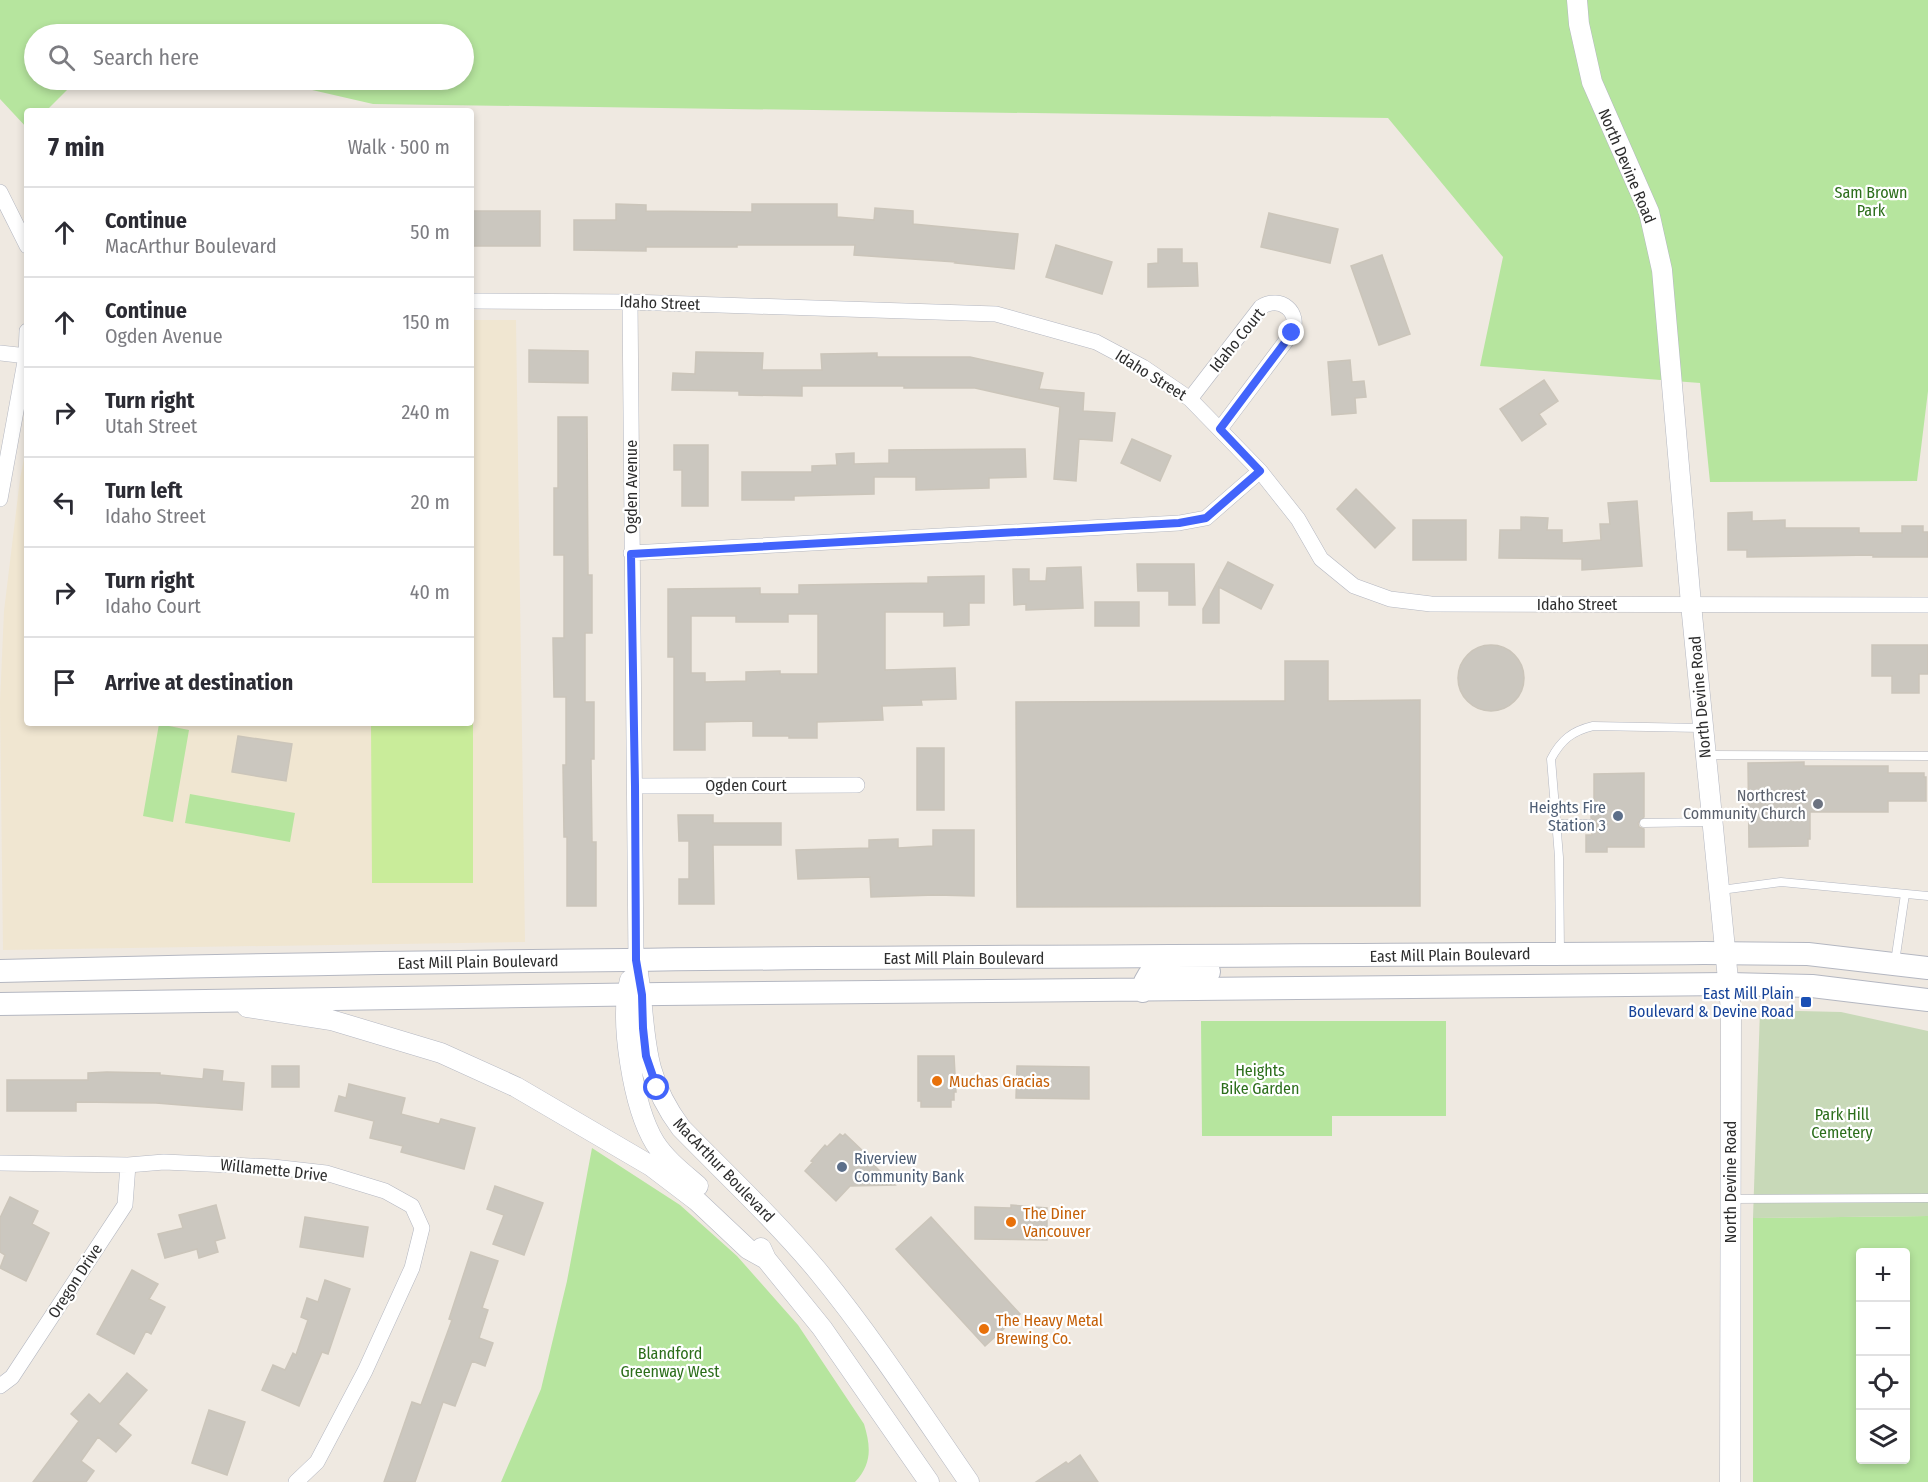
<!DOCTYPE html>
<meta charset="utf-8">
<style>
:root{--surface:#fff;--page:#f2f2f3;--text:#2b2b33;--muted:#7c7c81;--line:#e1e1e2}
body{margin:0;font-family:"Fira Sans Condensed",sans-serif;background:var(--page);color:var(--text)}
.controls{position:absolute;right:18px;bottom:18px;display:grid;overflow:hidden;border-radius:6px;box-shadow:0 3px 9px #0003}
.controls button{width:54px;height:54px;display:grid;place-items:center;padding:0;border:0;border-bottom:2px solid var(--line);background:var(--surface);color:var(--text);font:30px sans-serif}
.stop{position:absolute;width:18px;height:18px;margin:-14px;border:4px solid #4264fb;border-radius:50%;background:#fff}
.stop.end{background:#4264fb;border-color:#fff;box-shadow:0 2px 6px #0008}
.list{margin:0;padding:0;list-style:none}
h2{display:flex;justify-content:space-between;align-items:center;height:78px;margin:0;padding:0 24px;font-size:26px}
h2 small{font-size:20px;font-weight:400;color:var(--muted)}
.list li{display:grid;grid-template-columns:39px 1fr auto;gap:18px;align-items:center;box-sizing:border-box;height:90px;padding:0 24px;border-top:2px solid var(--line)}
.list b{display:block;font-size:22px;white-space:nowrap}
.list p{margin:0;font-size:20px;white-space:nowrap;color:var(--muted)}
.list em{font-size:20px;font-style:normal;color:var(--muted)}
.icon{flex:none;width:33px;height:33px;fill:none;stroke:currentColor;stroke-width:2;stroke-linecap:round;stroke-linejoin:round}
.map{position:relative;flex:none;width:1928px;height:1482px;overflow:hidden}
.search{position:absolute;background:var(--surface);box-shadow:0 3px 9px #0003;left:24px;top:24px;width:450px;height:66px;display:flex;align-items:center;gap:15px;box-sizing:border-box;padding:0 21px;border-radius:33px;color:var(--muted);font-size:22px}
.panel{position:absolute;background:var(--surface);box-shadow:0 3px 9px #0003;left:24px;top:108px;width:450px;height:618px;border-radius:6px}
.map>svg:first-child{display:block}
.education{fill:#f0e6d1}
.green{fill:#b6e59e;fill-rule:evenodd}
.cemetery{fill:#c8d9b8}
.pitch{fill:#c9ec9a}
.building{fill:#cbc7bf;stroke:#cbc5ba;stroke-width:1.5;fill-rule:evenodd}
.lines{fill:none;stroke-linecap:round;stroke-linejoin:round}
.service-casing{stroke:#b4b7c1;stroke-width:9}
.minor-casing{stroke:#b4b7c1;stroke-width:16}
.tertiary-casing{stroke:#b4b7c1;stroke-width:21}
.secondary-casing{stroke:#b4b7c1;stroke-width:24}
.service{stroke:#fff;stroke-width:8}
.minor{stroke:#fff;stroke-width:15}
.tertiary{stroke:#fff;stroke-width:20}
.secondary{stroke:#fff;stroke-width:22}
.route{stroke:#4264fb;stroke-width:8}
.worship-dot{fill:#6b7280;stroke:#fff;stroke-width:2}
.service-dot{fill:#5c6f8a;stroke:#fff;stroke-width:2}
.transit-dot{fill:#1a4fb4;stroke:#fff;stroke-width:2}
.food-dot{fill:#e8710a;stroke:#fff;stroke-width:2}
.labels{text-anchor:middle;dominant-baseline:central;stroke-width:4.5;stroke-linejoin:round;paint-order:stroke}
.street-label{font-size:16px;fill:#2e2e2e;stroke:#fff}
.park-label{font-size:16px;fill:#2c6e1b;stroke:#fff}
.worship-label{font-size:16px;fill:#5b616d;stroke:#fff;text-anchor:end}
.service-label{font-size:16px;fill:#4e5e75;stroke:#fff;text-anchor:end}
.transit-label{font-size:16px;fill:#164399;stroke:#fff;text-anchor:end}
.food-label{font-size:16px;fill:#c56008;stroke:#fff;text-anchor:start}
</style>
<div class="map">
<svg width="1928" height="1482" viewBox="0 0 1928 1482">
<rect width="100%" height="100%" fill="#efe9e1"/>
<path class="education" d="M471,320H516L525,942L3,950L0,702L4,611L20,479L27,443V723H471Z"/>
<path class="green" d="M0,0H1928V391L1917,481L1710,482L1700,383L1480,366L1503,257L1388,118L373,104L286,84L251,80H464V34H34V80H77L46,111H27V128L0,99Z
M159,724L189,730L173,822L143,816Z
M190,794L295,813L290,842L185,823Z
M1201,1021H1446V1116H1332V1136H1202Z
M592,1148L680,1205L737,1256L798,1325L864,1424C871,1447 872,1464 855,1482H501L541,1389L567,1281Z
M1928,1216V1482H1753V1218ZM1860,1252H1906V1460H1860Z"/>
<path class="cemetery" d="M1760,1010L1841,1012L1928,1031V1216L1753,1218Z"/>
<path class="pitch" d="M471,718H473V883H372L371,723H471Z"/>
<path class="building" d="M616,204L646,205V211L752,212V204H837V217L874,220L875,208L913,211V224L1018,234L1014,269L955,263L956,262L854,255L855,245H737V247H646V251L574,250V220H616Z
M471,211H540V246H471Z
M1269,213L1338,229L1330,263L1261,247Z
M1056,245L1112,262L1102,294L1046,277Z
M1158,249H1182V263H1197L1198,286L1148,287V264L1158,263Z
M1382,255L1410,334L1379,345L1351,266Z
M529,350L588,351V383L529,382Z
M696,352L763,353L762,370H822L821,354L877,353V357H970L1043,373L1039,389L1084,393L1083,411L1115,413L1112,441L1079,439L1076,481L1054,479L1060,407L975,388H904V386H802V396L739,395V391L672,390L673,373L695,374Z
M1350,360L1352,382L1364,381L1366,397L1355,398L1356,413L1332,415L1328,362Z
M1544,380L1558,401L1539,414L1546,424L1522,441L1500,409Z
M558,417H587L588,575H592V633H585V702H594V759H591L592,842H596V906H567V837H564L563,765H566V697H554L553,638H564V555H554V488H558Z
M1132,439L1171,456L1160,481L1121,463Z
M674,445H708V506H682V470H674Z
M1025,449L1026,477L989,478V488L916,490V477H874V494L794,496V500H742V472H812V466L837,465L836,454L854,453V464L889,463V450Z
M1356,489L1395,528L1375,548L1337,509Z
M1637,501L1642,566L1582,570V559L1499,558L1500,530H1521V517L1548,518L1547,530H1562V543L1601,540L1600,524H1610L1608,503Z
M1752,512V521L1785,520V528H1859V533H1902V526H1923V532H1928V557H1873V555L1747,557V550H1728V513Z
M1413,520H1466V560H1413Z
M1228,562L1273,585L1261,609L1219,587V623H1203V609Z
M1137,564H1194L1195,605H1169V591H1138Z
M1081,567L1083,608L1026,610V604L1014,605L1013,569H1029V581H1046L1047,568Z
M984,576V603H969V625L944,626V612H885V670L955,668L956,699L921,700L922,705L882,706L883,720L817,722V738H789V736H753V721L705,722V750H674V657H668V589L760,588V594H799V585L928,583V577ZM788,614H818V674H780V671L746,672V681L705,682V673H691V616H736V622H788Z
M1095,602H1139V626H1095Z
M1458 678a33 33 0 1 1 66 0a33 33 0 1 1-66 0Z
M1872,645H1928V674H1919V693H1892V676H1872Z
M1285,661H1328V701L1420,700V906L1017,907L1016,702L1285,701Z
M238,736L292,744L286,781L232,772Z
M917,748H944V810H917Z
M1804,762V766H1888V773H1924V777H1926V801H1888V812H1810V839H1808V846L1749,847L1748,763Z
M1644,773V817L1638,823L1639,827L1644,829V847H1607V852H1586V835H1592V830L1597,825L1596,821L1591,818V808H1594V774Z
M678,815H713V823H781V845H713L714,904H679V879H689V841H679Z
M933,830H974V896L936,895L871,897L870,877L798,879L796,850L869,848V840L898,839V848L933,846Z
M918,1056H954L956,1092H954V1100H951V1107H921V1101H918Z
M272,1066H299V1087H272Z
M1017,1066L1089,1067V1099L1016,1098Z
M204,1069L223,1071L222,1081L244,1083L242,1110L156,1103L76,1102V1111H7V1080H88V1073L107,1072L160,1073V1075L203,1079Z
M349,1084L405,1098L401,1114L439,1124L441,1119L475,1128L464,1169L401,1152L403,1146L370,1138L374,1121L335,1111L339,1096L346,1098Z
M840,1134L843,1136L845,1134L867,1155L865,1157L895,1185L850,1186L836,1201L805,1171L813,1162L811,1161L825,1145L827,1147Z
M495,1186L543,1203L524,1255L493,1244L504,1215L487,1209Z
M10,1197L38,1211L32,1224L49,1233L26,1281L0,1268L5,1255L0,1252V1218Z
M216,1205L225,1238L215,1241L218,1252L199,1258L197,1249L165,1258L158,1234L183,1228L179,1215Z
M1011,1205L1047,1208V1240L975,1239V1207L1011,1208Z
M305,1217L368,1227L363,1257L300,1247Z
M931,1217L1020,1314L985,1346L896,1249Z
M471,1252L498,1261L482,1308L488,1310L479,1338L493,1343L485,1366L472,1361L455,1406L443,1402L415,1482H384L412,1402L421,1405L452,1320L449,1319Z
M132,1270L158,1284L149,1299L165,1307L151,1334L146,1331L134,1354L97,1334Z
M325,1280L350,1289L328,1354L322,1352L299,1406L262,1390L273,1365L285,1370L293,1353L296,1355L308,1320L301,1317L307,1298L318,1302Z
M127,1373L147,1390L118,1424L131,1435L116,1452L98,1437L81,1461L94,1471L86,1482H33L79,1421L71,1414L89,1394L100,1404Z
M209,1410L245,1422L227,1475L192,1463Z
M1080,1455L1098,1482H1036L1066,1462L1068,1464Z"/>
<g class="lines">
<g class="service-casing">
<path id="service" d="M1708,755L1928,756
M1644,823L1711,822
M1555,824H1591
M1721,890L1781,882L1928,896
M1560,952L1559,857L1551,759C1561,740 1572,731 1593,726L1701,728
M1895,962L1905,894
M1732,1199L1928,1198"/>
</g>
<g class="minor-casing">
<path id="minor" d="M0,192L27,246
M471,301L630,302L996,314L1096,342L1143,367L1190,399L1260,471L1298,519L1321,559L1354,586L1390,599L1431,604L1928,605
M630,302L636,960
M0,353L27,356
M1190,399L1261,307C1281,295 1301,312 1292,333L1220,429
M0,499L26,356L27,331
M631,553L1179,523L1206,518L1260,471
M635,786L857,785
M0,1163L128,1165L164,1162L273,1167L326,1173L385,1191L412,1206L422,1228L412,1268L365,1371L317,1462L296,1482
M0,1386L12,1377L125,1205L128,1165"/>
</g>
<g class="tertiary-casing">
<path id="tertiary" d="M1577,0L1579,24L1592,82L1649,212L1662,270L1691,604L1731,1010L1730,1482
M636,960C648,1027 637,1069 681,1128C727,1175 775,1220 817,1270C872,1337 920,1411 969,1482
M630,980C619,1020 633,1107 655,1143C666,1160 683,1173 698,1186
M247,1007L331,1020L441,1053L516,1087L651,1166L697,1201L748,1249L766,1259
M761,1248L766,1259L822,1328L929,1482"/>
</g>
<g class="secondary-casing">
<path id="secondary" d="M0,971C568,956 1136,957 1704,953L1808,954L1928,968
M1143,991L1145,982L1149,975L1209,972
M0,1004L662,994L1729,984L1812,986L1928,1000"/>
</g>
<use href="#service" class="service"/>
<use href="#minor" class="minor"/>
<use href="#tertiary" class="tertiary"/>
<use href="#secondary" class="secondary"/>
</g>
<g class="lines">
<path class="route" d="M657,1088L646,1056L643,1028L642,995L636,960L635,786L631,554L1179,523L1206,518L1260,471L1220,429L1292,333"/>
</g>
<circle class="worship-dot" cx="1818" cy="804" r="6"/>
<g class="service-dot">
<circle cx="1618" cy="816" r="6"/>
<circle cx="842" cy="1167" r="6"/>
</g>
<rect class="transit-dot" x="1800" y="996" width="12" height="12" rx="3"/>
<g class="food-dot">
<circle cx="937" cy="1081" r="6"/>
<circle cx="1011" cy="1222" r="6"/>
<circle cx="984" cy="1329" r="6"/>
</g>
<g class="labels">
<g class="street-label">
<text transform="translate(1627 166) rotate(67)">North Devine Road</text>
<text transform="translate(660 303) rotate(2)">Idaho Street</text>
<text transform="translate(1237 340) rotate(-51)">Idaho Court</text>
<text transform="translate(1151 375) rotate(32)">Idaho Street</text>
<text transform="translate(631 487) rotate(-90)">Ogden Avenue</text>
<text x="1577" y="604">Idaho Street</text>
<text transform="translate(1700 697) rotate(-95)">North Devine Road</text>
<text x="746" y="785">Ogden Court</text>
<text transform="translate(1450 955) rotate(-1)">East Mill Plain Boulevard</text>
<text x="964" y="958">East Mill Plain Boulevard</text>
<text transform="translate(478 962) rotate(-1)">East Mill Plain Boulevard</text>
<text transform="translate(274 1170) rotate(6)">Willamette Drive</text>
<text transform="translate(724 1170) rotate(46)">MacArthur Boulevard</text>
<text transform="translate(1730 1182) rotate(-90)">North Devine Road</text>
<text transform="translate(75 1281) rotate(-57)">Oregon Drive</text>
</g>
<g class="park-label">
<text x="1871" y="192">Sam Brown<tspan x="1871" dy="18">Park</tspan></text>
<text x="1260" y="1070">Heights<tspan x="1260" dy="18">Bike Garden</tspan></text>
<text x="1842" y="1114">Park Hill<tspan x="1842" dy="18">Cemetery</tspan></text>
<text x="670" y="1353">Blandford<tspan x="670" dy="18">Greenway West</tspan></text>
</g>
<g class="worship-label">
<text x="1806" y="795">Northcrest<tspan x="1806" dy="18">Community Church</tspan></text>
</g>
<g class="service-label">
<text x="1606" y="807">Heights Fire<tspan x="1606" dy="18">Station 3</tspan></text>
<text x="854" y="1158" text-anchor="start">Riverview<tspan x="854" dy="18">Community Bank</tspan></text>
</g>
<g class="transit-label">
<text x="1794" y="993">East Mill Plain<tspan x="1794" dy="18">Boulevard &amp; Devine Road</tspan></text>
</g>
<g class="food-label">
<text x="949" y="1081">Muchas Gracias</text>
<text x="1023" y="1213">The Diner<tspan x="1023" dy="18">Vancouver</tspan></text>
<text x="996" y="1320">The Heavy Metal<tspan x="996" dy="18">Brewing Co.</tspan></text>
</g>
</g>
</svg>
<div class="controls">
<button>+</button>
<button>−</button>
<button><svg class="icon" aria-label="locate" viewBox="0 0 24 24"><circle cx="12" cy="12" r="6"/><path d="M12 2v4M12 18v4M2 12h4M18 12h4"/></svg></button>
<button><svg class="icon" aria-label="layers" viewBox="0 0 24 24"><path d="M12 4l9 5-9 5-9-5zM3 14l9 5 9-5"/></svg></button>
</div>
<div class="stop" style="left:657px;top:1088px"></div>
<div class="stop end" style="left:1292px;top:333px"></div>
<div class="search"><svg class="icon" aria-label="search" viewBox="0 0 24 24"><circle cx="10" cy="10" r="6"/><path d="M15 15l6 6"/></svg>Search here</div>
<section class="panel">
<h2>7 min<small>Walk · 500 m</small></h2>
<ul class="list">
<li><svg class="icon" aria-label="ahead" viewBox="0 0 24 24"><path d="M12 20V5M6 11l6-6 6 6"/></svg><div><b>Continue</b><p>MacArthur Boulevard</p></div><em>50 m</em></li>
<li><svg class="icon" aria-label="ahead" viewBox="0 0 24 24"><path d="M12 20V5M6 11l6-6 6 6"/></svg><div><b>Continue</b><p>Ogden Avenue</p></div><em>150 m</em></li>
<li><svg class="icon" aria-label="right" viewBox="0 0 24 24"><path d="M7 20v-9h11M14 6l5 5-5 5"/></svg><div><b>Turn right</b><p>Utah Street</p></div><em>240 m</em></li>
<li><svg class="icon" aria-label="left" viewBox="0 0 24 24"><path d="M17 20v-9H6M10 6l-5 5 5 5"/></svg><div><b>Turn left</b><p>Idaho Street</p></div><em>20 m</em></li>
<li><svg class="icon" aria-label="right" viewBox="0 0 24 24"><path d="M7 20v-9h11M14 6l5 5-5 5"/></svg><div><b>Turn right</b><p>Idaho Court</p></div><em>40 m</em></li>
<li><svg class="icon" aria-label="arrive" viewBox="0 0 24 24"><path d="M6 21V4h12l-3 4 3 4H6"/></svg><div><b>Arrive at destination</b></div></li>
</ul>
</section>
</div>
